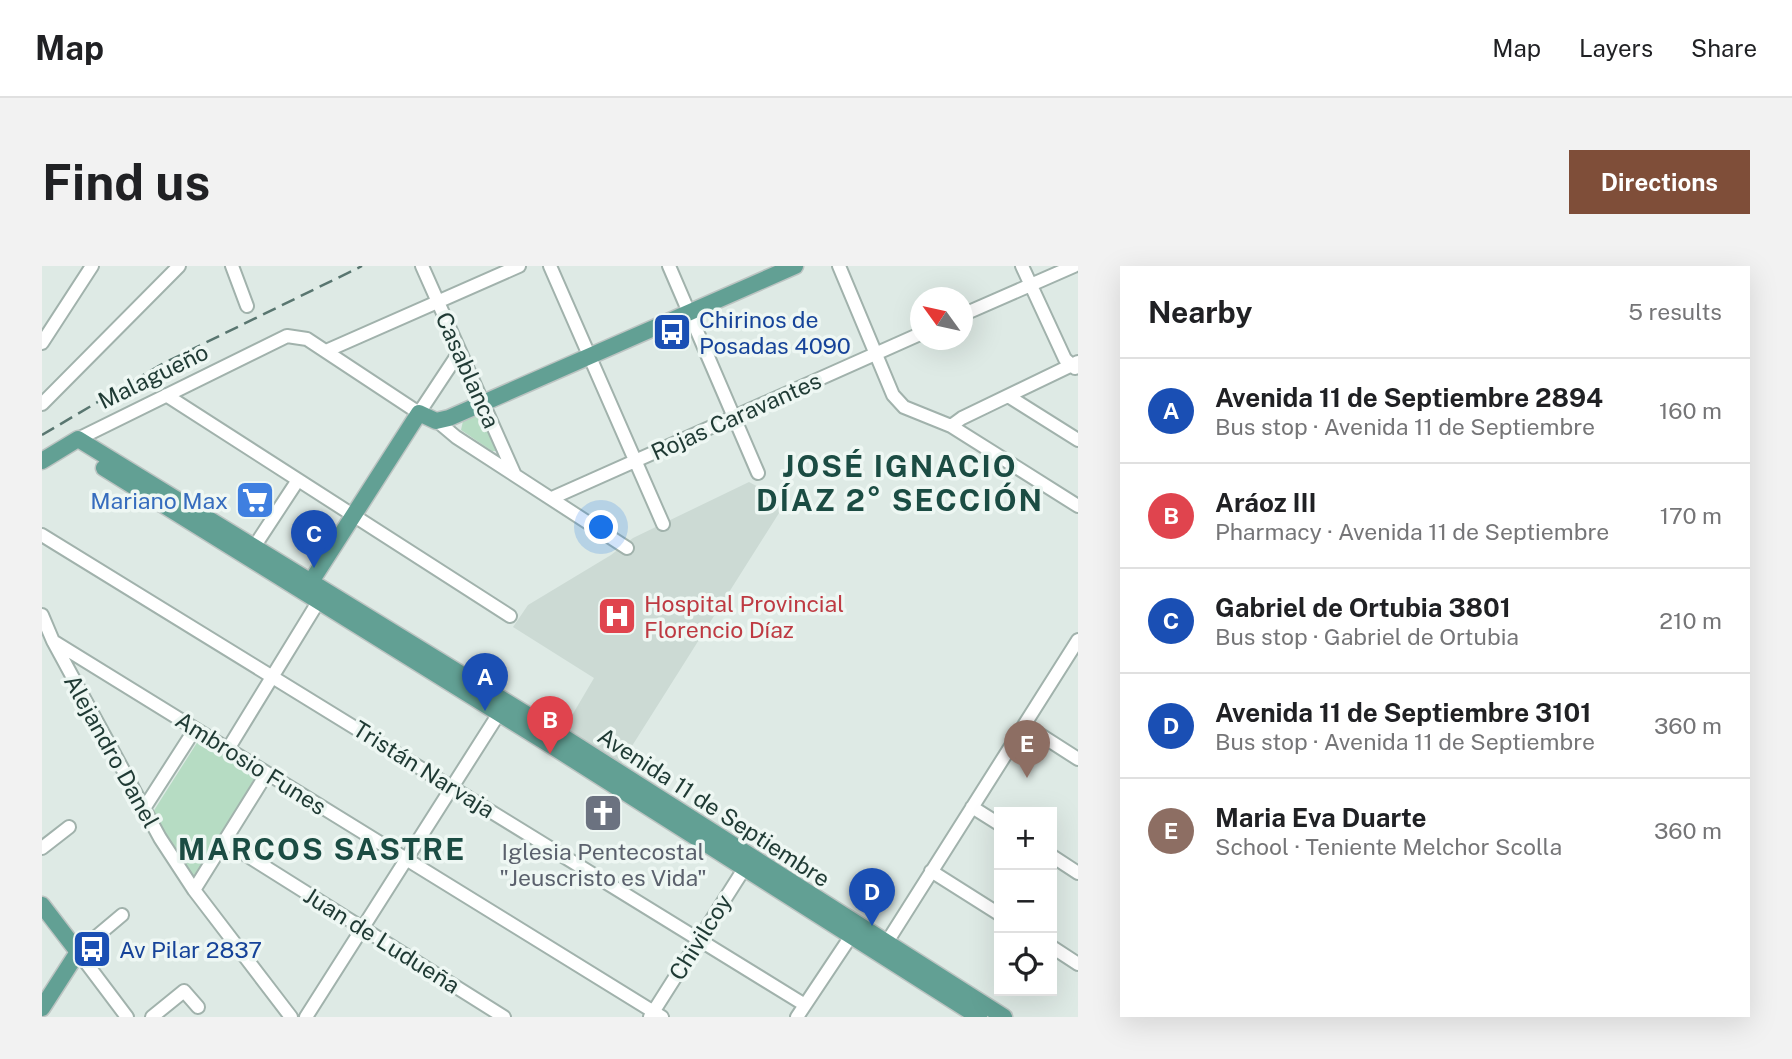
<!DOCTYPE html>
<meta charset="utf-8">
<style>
:root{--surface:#fff;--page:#f2f2f2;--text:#202124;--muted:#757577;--line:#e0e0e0;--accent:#7f4e39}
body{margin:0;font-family:"Public Sans",sans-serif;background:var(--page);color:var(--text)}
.controls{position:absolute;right:21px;bottom:21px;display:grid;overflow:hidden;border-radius:0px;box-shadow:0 7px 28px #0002}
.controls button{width:63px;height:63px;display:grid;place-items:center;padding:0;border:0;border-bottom:2px solid var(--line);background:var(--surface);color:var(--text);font:35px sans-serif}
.compass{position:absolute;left:868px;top:21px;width:63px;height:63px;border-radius:50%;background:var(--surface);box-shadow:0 7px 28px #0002;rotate:303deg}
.you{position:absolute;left:560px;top:262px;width:24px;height:24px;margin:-18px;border:5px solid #fff;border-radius:50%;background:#1a73e8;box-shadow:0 0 0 10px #1a73e833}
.badge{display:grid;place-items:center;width:46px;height:46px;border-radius:50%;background:var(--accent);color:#fff;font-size:23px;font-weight:700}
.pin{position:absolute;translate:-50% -58px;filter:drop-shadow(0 2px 4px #0008)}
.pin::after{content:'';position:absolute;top:37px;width:24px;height:21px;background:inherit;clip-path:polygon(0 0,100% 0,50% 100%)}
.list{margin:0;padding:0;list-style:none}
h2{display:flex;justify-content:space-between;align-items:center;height:91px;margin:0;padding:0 28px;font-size:30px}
h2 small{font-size:23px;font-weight:400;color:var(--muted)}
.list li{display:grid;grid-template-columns:46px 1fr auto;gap:21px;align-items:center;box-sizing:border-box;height:105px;padding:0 28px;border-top:2px solid var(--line)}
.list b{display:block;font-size:26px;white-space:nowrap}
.list p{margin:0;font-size:23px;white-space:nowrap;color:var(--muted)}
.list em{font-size:23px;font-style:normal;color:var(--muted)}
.icon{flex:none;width:38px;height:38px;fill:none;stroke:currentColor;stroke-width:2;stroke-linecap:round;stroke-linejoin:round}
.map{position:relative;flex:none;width:1036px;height:751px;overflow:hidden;border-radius:0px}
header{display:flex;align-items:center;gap:42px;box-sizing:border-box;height:98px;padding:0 35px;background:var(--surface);border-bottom:2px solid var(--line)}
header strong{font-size:33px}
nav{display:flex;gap:38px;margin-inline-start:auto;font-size:24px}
.intro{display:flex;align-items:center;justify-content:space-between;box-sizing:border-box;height:168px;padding:0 42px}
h1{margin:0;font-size:49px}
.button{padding:18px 32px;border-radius:0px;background:var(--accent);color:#fff;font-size:24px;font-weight:700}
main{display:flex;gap:42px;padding:0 42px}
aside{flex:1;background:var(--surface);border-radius:0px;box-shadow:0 7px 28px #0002}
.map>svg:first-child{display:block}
.built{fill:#ccdad4}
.green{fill:#b6dcc3}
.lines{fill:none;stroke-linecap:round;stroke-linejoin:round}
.minor-casing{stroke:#a1b2ac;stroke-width:16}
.major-casing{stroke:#bcc4c2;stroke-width:19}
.minor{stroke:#fff;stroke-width:12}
.major{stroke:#62a094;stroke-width:16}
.rail{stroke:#597670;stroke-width:2.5;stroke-dasharray:14 7;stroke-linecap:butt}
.labels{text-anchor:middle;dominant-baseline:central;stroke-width:7;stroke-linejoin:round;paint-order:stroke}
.transit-label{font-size:23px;fill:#164399;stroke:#eef7f3;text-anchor:start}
.street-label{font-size:23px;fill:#1f3a34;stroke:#eef7f3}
.shop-label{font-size:23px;fill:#366cbe;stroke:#eef7f3;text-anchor:end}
.health-label{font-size:23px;fill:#be3a42;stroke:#eef7f3;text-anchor:start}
.worship-label{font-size:23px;fill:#5b616d;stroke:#eef7f3}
.district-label{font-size:30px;font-weight:bold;letter-spacing:2px;fill:#1b4c43;stroke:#eef7f3}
</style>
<header>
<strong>Map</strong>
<nav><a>Map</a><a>Layers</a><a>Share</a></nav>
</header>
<div class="intro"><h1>Find us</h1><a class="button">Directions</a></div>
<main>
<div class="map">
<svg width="1036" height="751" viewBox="0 0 1036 751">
<rect width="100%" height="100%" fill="#deeae5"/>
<path class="built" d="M707,216L744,236L578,499L522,463L552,412L471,361L486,339L569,289L591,272Z"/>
<path class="green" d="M435,149L442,150L456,185H450L419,164L421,155Z
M158,472L215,508L151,616L111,546Z"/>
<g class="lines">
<g class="minor-casing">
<path id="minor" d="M190,0L205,40
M380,0L472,207
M508,0L621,258
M627,0L716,207
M797,0L851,129L862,141L909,160L1036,240
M980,0L1023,93L1033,102
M920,49L1032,0
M0,77L50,0
M284,85L477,0
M124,129L468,350
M966,130L1036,174
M0,138L137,0
M395,155L414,171L585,282
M909,160L920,152L1036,96
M36,173L245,70L265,73L377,147L418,85
M510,232L878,68
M0,269L763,739
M212,281L256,214
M0,349L11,375L118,572L152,624L249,751
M11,375L620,751
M983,459L1036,493
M186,483L281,328
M930,541L957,558
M101,544L153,463
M182,575L462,751
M0,582L27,561
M1010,590L1036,607
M889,605L957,648
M152,624L225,507
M80,649L36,686L85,751
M1010,681L1036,698
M840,684L1036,374
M110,751L142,725L156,741
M264,751L461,441
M608,751L707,595
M755,751L813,664"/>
</g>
<g class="major-casing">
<path id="major" d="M0,195L36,173L520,470L962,751
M62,202L513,482L937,751
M263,325L377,147L394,155L407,152L753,0
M0,639L36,686L0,742"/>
</g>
<use href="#minor" class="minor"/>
<use href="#major" class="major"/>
<path class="rail" d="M0,169L120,98L320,0"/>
</g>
<defs>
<g id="bus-square" transform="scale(2.0125)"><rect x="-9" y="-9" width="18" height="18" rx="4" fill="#1a4fb4" stroke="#eef7f3"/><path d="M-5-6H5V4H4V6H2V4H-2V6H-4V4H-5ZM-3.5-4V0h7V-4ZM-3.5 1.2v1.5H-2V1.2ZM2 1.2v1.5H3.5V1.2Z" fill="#fff"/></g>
<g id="supermarket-square" transform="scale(2.0125)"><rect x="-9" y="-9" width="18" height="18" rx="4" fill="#3f7fe0" stroke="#eef7f3"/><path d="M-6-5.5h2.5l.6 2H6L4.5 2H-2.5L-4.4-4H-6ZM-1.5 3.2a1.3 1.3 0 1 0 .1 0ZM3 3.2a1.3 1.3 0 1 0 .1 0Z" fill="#fff"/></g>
<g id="hospital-square" transform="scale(2.0125)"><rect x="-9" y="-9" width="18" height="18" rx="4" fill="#e0444e" stroke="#eef7f3"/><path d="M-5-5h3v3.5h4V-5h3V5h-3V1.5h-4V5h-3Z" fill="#fff"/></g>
<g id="church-square" transform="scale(2.0125)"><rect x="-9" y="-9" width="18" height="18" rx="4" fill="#6b7280" stroke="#eef7f3"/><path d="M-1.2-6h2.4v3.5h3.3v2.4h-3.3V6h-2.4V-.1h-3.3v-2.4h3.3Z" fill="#fff"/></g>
</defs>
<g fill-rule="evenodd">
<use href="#bus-square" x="630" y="66"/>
<use href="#supermarket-square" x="213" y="234"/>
<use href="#hospital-square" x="575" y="350"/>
<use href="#church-square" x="561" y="547"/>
<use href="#bus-square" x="50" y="683"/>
</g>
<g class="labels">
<g class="transit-label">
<text x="657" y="53">Chirinos de<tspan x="657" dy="26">Posadas 4090</tspan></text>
<text x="77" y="683">Av Pilar 2837</text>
</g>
<g class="street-label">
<text transform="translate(426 104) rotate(66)">Casablanca</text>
<text transform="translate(111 110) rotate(-26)">Malagueño</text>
<text transform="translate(694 150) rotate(-24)">Rojas Caravantes</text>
<text transform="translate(70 485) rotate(61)">Alejandro Danel</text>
<text transform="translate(209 497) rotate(32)">Ambrosio Funes</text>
<text transform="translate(382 503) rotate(32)">Tristán Narvaja</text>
<text transform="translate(672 541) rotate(33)">Avenida 11 de Septiembre</text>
<text transform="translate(658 671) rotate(-58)">Chivilcoy</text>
<text transform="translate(340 674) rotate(32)">Juan de Ludueña</text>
</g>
<g class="shop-label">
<text x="186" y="234">Mariano Max</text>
</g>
<g class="health-label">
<text x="602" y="337">Hospital Provincial<tspan x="602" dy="26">Florencio Díaz</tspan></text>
</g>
<g class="worship-label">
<text x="561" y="585">Iglesia Pentecostal<tspan x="561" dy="26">"Jeuscristo es Vida"</tspan></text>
</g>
<g class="district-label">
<text x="858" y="200">JOSÉ IGNACIO<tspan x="858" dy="34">DÍAZ 2° SECCIÓN</tspan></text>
<text x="280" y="583">MARCOS SASTRE</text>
</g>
</g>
</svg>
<div class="controls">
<button>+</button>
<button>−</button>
<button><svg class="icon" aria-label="locate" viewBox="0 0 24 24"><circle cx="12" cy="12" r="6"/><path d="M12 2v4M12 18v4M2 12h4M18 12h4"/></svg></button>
</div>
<svg class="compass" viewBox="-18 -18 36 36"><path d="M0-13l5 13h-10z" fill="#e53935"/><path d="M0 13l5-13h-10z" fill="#757577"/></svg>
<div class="you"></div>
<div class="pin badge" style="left:443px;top:445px;background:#1a4fb4">A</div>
<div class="pin badge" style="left:508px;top:488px;background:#e0444e">B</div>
<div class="pin badge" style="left:272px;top:302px;background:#1a4fb4">C</div>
<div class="pin badge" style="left:830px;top:660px;background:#1a4fb4">D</div>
<div class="pin badge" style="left:985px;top:512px;background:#8d6e63">E</div>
</div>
<aside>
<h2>Nearby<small>5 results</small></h2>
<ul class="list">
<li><span class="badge" style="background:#1a4fb4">A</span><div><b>Avenida 11 de Septiembre 2894</b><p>Bus stop · Avenida 11 de Septiembre</p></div><em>160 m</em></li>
<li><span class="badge" style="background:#e0444e">B</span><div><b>Aráoz III</b><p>Pharmacy · Avenida 11 de Septiembre</p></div><em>170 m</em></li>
<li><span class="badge" style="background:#1a4fb4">C</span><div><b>Gabriel de Ortubia 3801</b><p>Bus stop · Gabriel de Ortubia</p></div><em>210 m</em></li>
<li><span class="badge" style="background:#1a4fb4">D</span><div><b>Avenida 11 de Septiembre 3101</b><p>Bus stop · Avenida 11 de Septiembre</p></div><em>360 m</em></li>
<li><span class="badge" style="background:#8d6e63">E</span><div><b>Maria Eva Duarte</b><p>School · Teniente Melchor Scolla</p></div><em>360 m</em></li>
</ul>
</aside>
</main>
